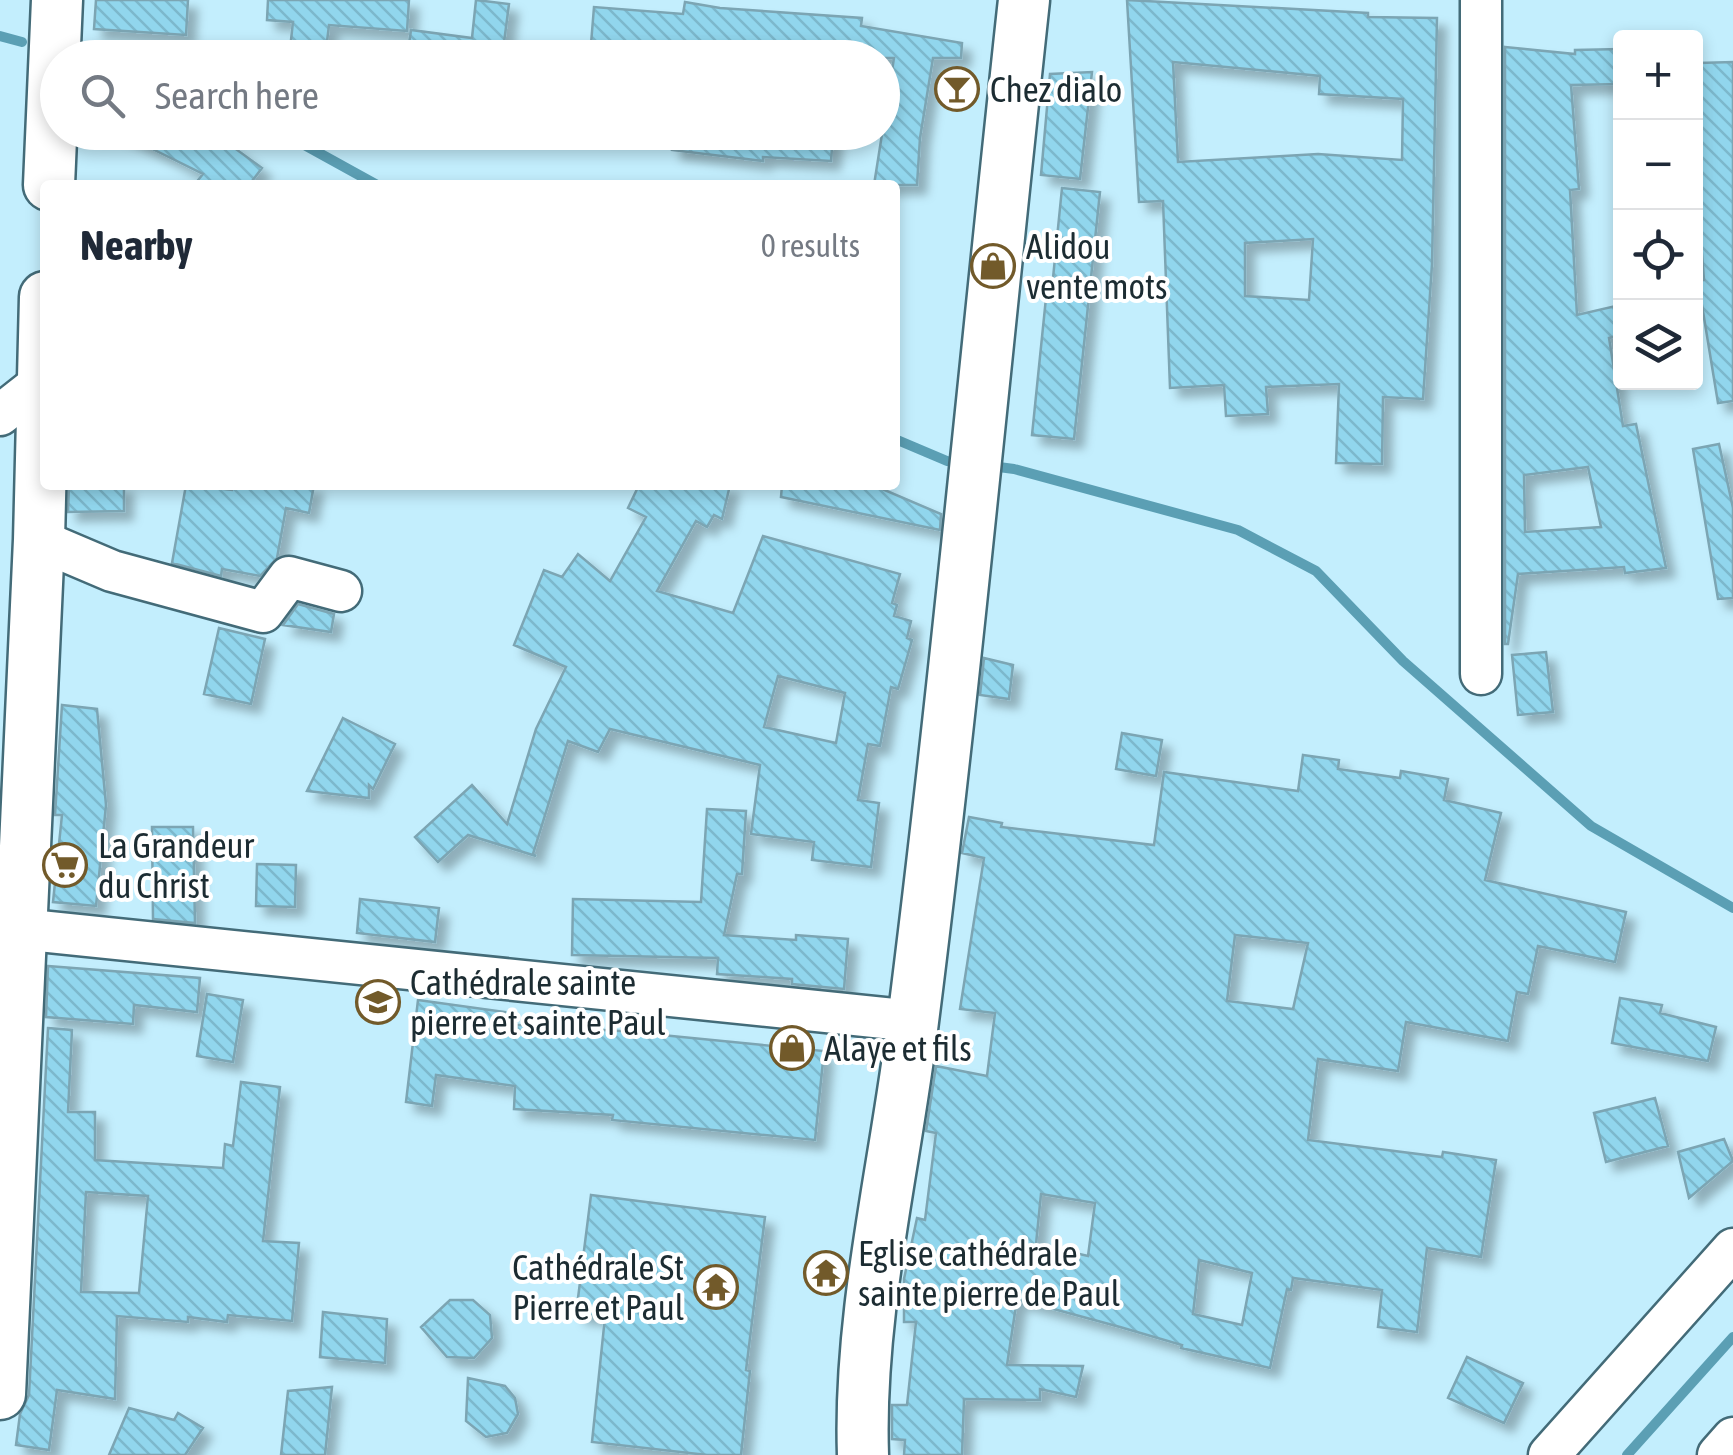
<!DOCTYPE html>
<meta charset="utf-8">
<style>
:root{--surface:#fff;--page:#f2f2f3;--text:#1f2937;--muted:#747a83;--line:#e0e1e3}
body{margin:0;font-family:"Asap Condensed",sans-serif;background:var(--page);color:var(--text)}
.controls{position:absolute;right:30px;top:30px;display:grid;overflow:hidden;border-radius:10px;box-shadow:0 5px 15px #0003}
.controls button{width:90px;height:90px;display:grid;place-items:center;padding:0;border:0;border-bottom:2px solid var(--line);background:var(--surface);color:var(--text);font:50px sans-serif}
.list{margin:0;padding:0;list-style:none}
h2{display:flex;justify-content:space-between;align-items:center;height:130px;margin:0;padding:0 40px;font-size:42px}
h2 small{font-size:32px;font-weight:400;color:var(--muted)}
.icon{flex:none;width:55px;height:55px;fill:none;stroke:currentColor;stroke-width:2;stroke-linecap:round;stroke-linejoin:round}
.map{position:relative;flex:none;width:1733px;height:1455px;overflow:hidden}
.search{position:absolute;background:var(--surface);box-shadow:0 5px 15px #0003;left:40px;top:40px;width:860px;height:110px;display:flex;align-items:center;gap:25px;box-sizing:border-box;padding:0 35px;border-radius:55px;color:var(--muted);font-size:38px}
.panel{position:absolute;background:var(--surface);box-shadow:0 5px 15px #0003;left:40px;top:180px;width:860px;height:310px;border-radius:10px}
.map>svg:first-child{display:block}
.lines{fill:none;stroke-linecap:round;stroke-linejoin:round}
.stream{stroke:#5b9fb4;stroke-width:10}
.building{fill:url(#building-back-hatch);stroke:#7ca5b3;stroke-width:2.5;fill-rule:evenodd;filter:url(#shadow)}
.minor-casing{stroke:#436b78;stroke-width:45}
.tertiary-casing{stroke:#436b78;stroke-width:55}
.minor{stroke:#fff;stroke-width:40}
.tertiary{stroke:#fff;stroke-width:50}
.labels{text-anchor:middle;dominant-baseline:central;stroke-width:8;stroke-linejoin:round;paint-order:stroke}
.poi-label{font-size:35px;fill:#1c2c32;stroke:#fff;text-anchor:start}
</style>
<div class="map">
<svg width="1733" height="1455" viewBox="0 0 1733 1455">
<defs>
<pattern id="building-back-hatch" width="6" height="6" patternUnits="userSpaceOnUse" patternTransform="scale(2.5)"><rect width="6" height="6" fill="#91d6ed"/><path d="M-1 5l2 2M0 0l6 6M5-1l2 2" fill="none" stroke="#7cb8cc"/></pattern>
<filter id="shadow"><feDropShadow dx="9" dy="9" stdDeviation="5" flood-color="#0004"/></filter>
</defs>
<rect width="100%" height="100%" fill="#c3eefd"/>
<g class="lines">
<path class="stream" d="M0,36L22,42
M281,132L377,185
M895,439L947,461L964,463
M991,466L1014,469L1238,530L1316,571L1403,661L1591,826L1733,908
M1627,1455L1733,1337"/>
</g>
<path class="building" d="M96,0H188L186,35L94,29Z
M268,0H409L407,31L329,25L325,58H289L293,22L267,20Z
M476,0L509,4L502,58H407L411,30L472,38Z
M1127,0L1368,13V17L1437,18L1432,264L1423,399L1383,397L1382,464L1336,463L1339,384L1266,387L1268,414L1226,416L1224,385L1170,388L1163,201L1139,202ZM1173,62L1320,76L1319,94L1403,99L1402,160L1318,154L1178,162ZM1313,239L1309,300L1245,296V243Z
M685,2L720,8L862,18L861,26L962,43L961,58H933L920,138L917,185H874L894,58H726L657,46V49L591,44L594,7L683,14Z
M1505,47L1575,54V50L1620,49V84L1571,85L1579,189L1570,190L1577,315L1620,305V335L1609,338L1623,426L1636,424L1666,568L1625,573L1624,567L1518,574L1508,644H1505ZM1588,467L1601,527L1525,532L1524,475Z
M1733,62V401L1718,403L1698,281L1704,280L1696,177V127L1700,126L1698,63Z
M1092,72L1080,179L1041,175L1050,74Z
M118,132H200L229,144L262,168L249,185H194L203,174Z
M673,132L833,135L831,161L763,157V161L672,150Z
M1062,188L1100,192L1074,439L1032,435L1047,288H1052Z
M1719,444L1733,508V598L1718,599L1693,449Z
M69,485H124V511L68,512Z
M186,485L232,490L233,485H314L309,513L286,508L277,558L260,576L222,569L221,576L172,563Z
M639,485H730L722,519L714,515L707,527L696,521L657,591L733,613L763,536L900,574L892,603L897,605L894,616L911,621L907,638L912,640L898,689L891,687L880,746L868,744L858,800L879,803L871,867L812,860L814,842L751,834L760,765L610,729L598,752L568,741L533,854L536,856L468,835L438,862L415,837L472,785L507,824L536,729L566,667L514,645L544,570L562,577L578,554L610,581L646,517L628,508ZM778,676L845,693L836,743L764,727Z
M782,485H873L941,514L940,530L781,497Z
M298,604L334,614L331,632L283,625Z
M219,628L265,639L251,704L204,694Z
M1546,652L1553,712L1518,715L1512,655Z
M984,658L1013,665L1009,699L980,695Z
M62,705L97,709L106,805L96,906L53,902L62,815H55Z
M343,718L395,744L373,789L369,785V798L307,791Z
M1122,733L1162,740L1156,776L1116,769Z
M1303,755L1339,760L1338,769L1400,778L1401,771L1448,779L1444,800L1501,813L1485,880L1626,912L1615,962L1538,946L1528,994L1517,992L1508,1041L1406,1022L1398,1071L1318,1059L1308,1140L1442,1157L1443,1152L1496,1160L1481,1257L1427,1248L1417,1332L1378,1327L1382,1290L1293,1278L1291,1290L1287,1289L1270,1368L1181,1348L1182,1345L1120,1327L1017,1299L1007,1365L1083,1366L1076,1397L1040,1389V1400L964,1399L962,1455H904L905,1440L892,1439V1405H907L916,1322H904V1279L917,1218L925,1220L936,1133L926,1131L936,1066L987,1076L995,1013L960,1009L984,858L962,853L969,817L1002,823L1001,827L1154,845L1164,772L1298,791ZM1235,935L1308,943L1293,1009L1227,1001ZM1041,1194L1095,1203L1088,1256L1036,1244ZM1199,1260L1252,1273L1242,1325L1193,1314Z
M707,809L746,811L742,874H737L724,935L796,940V935L848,939L844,989L792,984V979L717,974L718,958L572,955L573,899L701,902Z
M152,827H193L195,923L153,919Z
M257,864L296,865L295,907L256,906Z
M360,899L439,908L435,942L357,933Z
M48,966L200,978L197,1012L134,1005L133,1024L46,1017Z
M207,994L243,1000L233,1062L197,1056Z
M1620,998L1662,1005L1660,1013L1716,1027L1708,1061L1612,1043Z
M418,1000L505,1012L503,1024L621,1031L824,1051L815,1140L612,1120L613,1115L514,1109L515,1086L436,1075L432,1106L406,1102Z
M48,1028L72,1030L68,1112H95V1160L223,1168L225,1144L233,1146L241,1082L280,1087L263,1241L299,1243L292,1321L228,1315L227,1322L188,1317V1322L117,1316L115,1399L57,1390L49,1450L16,1445L20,1414L29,1395ZM86,1192L148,1196L139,1293L81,1292Z
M1655,1098L1668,1146L1606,1162L1594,1113Z
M1724,1139L1733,1161L1689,1198L1678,1152Z
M591,1195L765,1217L746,1370L750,1371L741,1455H707L592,1442L605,1317L576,1314Z
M450,1300H473L490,1315L492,1338L474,1358L447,1357L421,1327Z
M323,1312L387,1319L385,1363L320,1357Z
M1467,1357L1523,1383L1504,1423L1448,1398Z
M468,1378L505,1386L515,1398L518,1414L507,1433L486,1437L466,1421Z
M332,1387L325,1455H281L288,1391Z
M129,1408L174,1420L178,1413L203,1428L185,1455H109Z"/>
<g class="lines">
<g class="minor-casing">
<path id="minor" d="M0,415L42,382
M39,540L112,571L263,612L289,577L341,591
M1481,674V0
M20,929L913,1021
M1549,1455L1733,1249
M1718,1455L1733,1438"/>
</g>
<g class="tertiary-casing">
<path id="tertiary" d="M49,185L57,0
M0,1394L39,540L45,297
M863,1455C858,1312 896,1163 913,1021C956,681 987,340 1024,0"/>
</g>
<use href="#minor" class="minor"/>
<use href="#tertiary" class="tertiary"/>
</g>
<defs>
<g id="bar-ring" transform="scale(2.25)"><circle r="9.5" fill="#fff" stroke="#725a2a" stroke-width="1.5"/><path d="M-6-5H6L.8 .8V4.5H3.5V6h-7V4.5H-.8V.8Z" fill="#725a2a"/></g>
<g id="shop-ring" transform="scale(2.25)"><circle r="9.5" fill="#fff" stroke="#725a2a" stroke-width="1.5"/><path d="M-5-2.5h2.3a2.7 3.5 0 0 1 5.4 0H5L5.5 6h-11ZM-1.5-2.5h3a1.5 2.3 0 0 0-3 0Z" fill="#725a2a"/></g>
<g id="supermarket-ring" transform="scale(2.25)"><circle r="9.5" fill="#fff" stroke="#725a2a" stroke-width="1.5"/><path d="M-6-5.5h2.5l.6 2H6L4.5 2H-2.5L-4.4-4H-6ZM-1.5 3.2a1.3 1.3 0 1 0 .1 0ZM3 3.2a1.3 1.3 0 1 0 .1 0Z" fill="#725a2a"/></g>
<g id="school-ring" transform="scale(2.25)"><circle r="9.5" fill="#fff" stroke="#725a2a" stroke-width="1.5"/><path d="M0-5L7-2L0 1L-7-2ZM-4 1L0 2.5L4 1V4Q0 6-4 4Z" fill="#725a2a"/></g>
<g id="temple-ring" transform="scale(2.25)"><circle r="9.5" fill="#fff" stroke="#725a2a" stroke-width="1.5"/><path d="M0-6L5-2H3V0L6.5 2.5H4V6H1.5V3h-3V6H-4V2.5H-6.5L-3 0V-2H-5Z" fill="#725a2a"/></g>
</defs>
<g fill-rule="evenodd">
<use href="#bar-ring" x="957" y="89"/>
<use href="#shop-ring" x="993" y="266"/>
<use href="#supermarket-ring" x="65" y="865"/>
<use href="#school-ring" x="378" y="1002"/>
<use href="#shop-ring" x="792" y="1048"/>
<use href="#temple-ring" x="826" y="1273"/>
<use href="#temple-ring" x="716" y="1287"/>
</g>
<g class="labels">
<g class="poi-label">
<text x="990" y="89">Chez dialo</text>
<text x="1026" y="246">Alidou<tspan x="1026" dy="40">vente mots</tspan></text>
<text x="98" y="845">La Grandeur<tspan x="98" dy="40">du Christ</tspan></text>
<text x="410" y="982">Cathédrale sainte<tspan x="410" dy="40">pierre et sainte Paul</tspan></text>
<text x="824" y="1048">Alaye et fils</text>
<text x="858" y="1253">Eglise cathédrale<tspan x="858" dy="40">sainte pierre de Paul</tspan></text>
<text x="684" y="1267" text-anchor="end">Cathédrale St<tspan x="684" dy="40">Pierre et Paul</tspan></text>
</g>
</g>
</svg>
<div class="controls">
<button>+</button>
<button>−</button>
<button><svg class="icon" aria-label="locate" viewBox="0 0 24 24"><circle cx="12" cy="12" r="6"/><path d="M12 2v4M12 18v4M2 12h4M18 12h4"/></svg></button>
<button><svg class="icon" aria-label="layers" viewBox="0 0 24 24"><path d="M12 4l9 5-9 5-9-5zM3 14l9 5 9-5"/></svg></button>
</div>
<div class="search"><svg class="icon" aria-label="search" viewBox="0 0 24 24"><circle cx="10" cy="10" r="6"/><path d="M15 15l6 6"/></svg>Search here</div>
<section class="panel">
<h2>Nearby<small>0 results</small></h2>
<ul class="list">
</ul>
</section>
</div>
